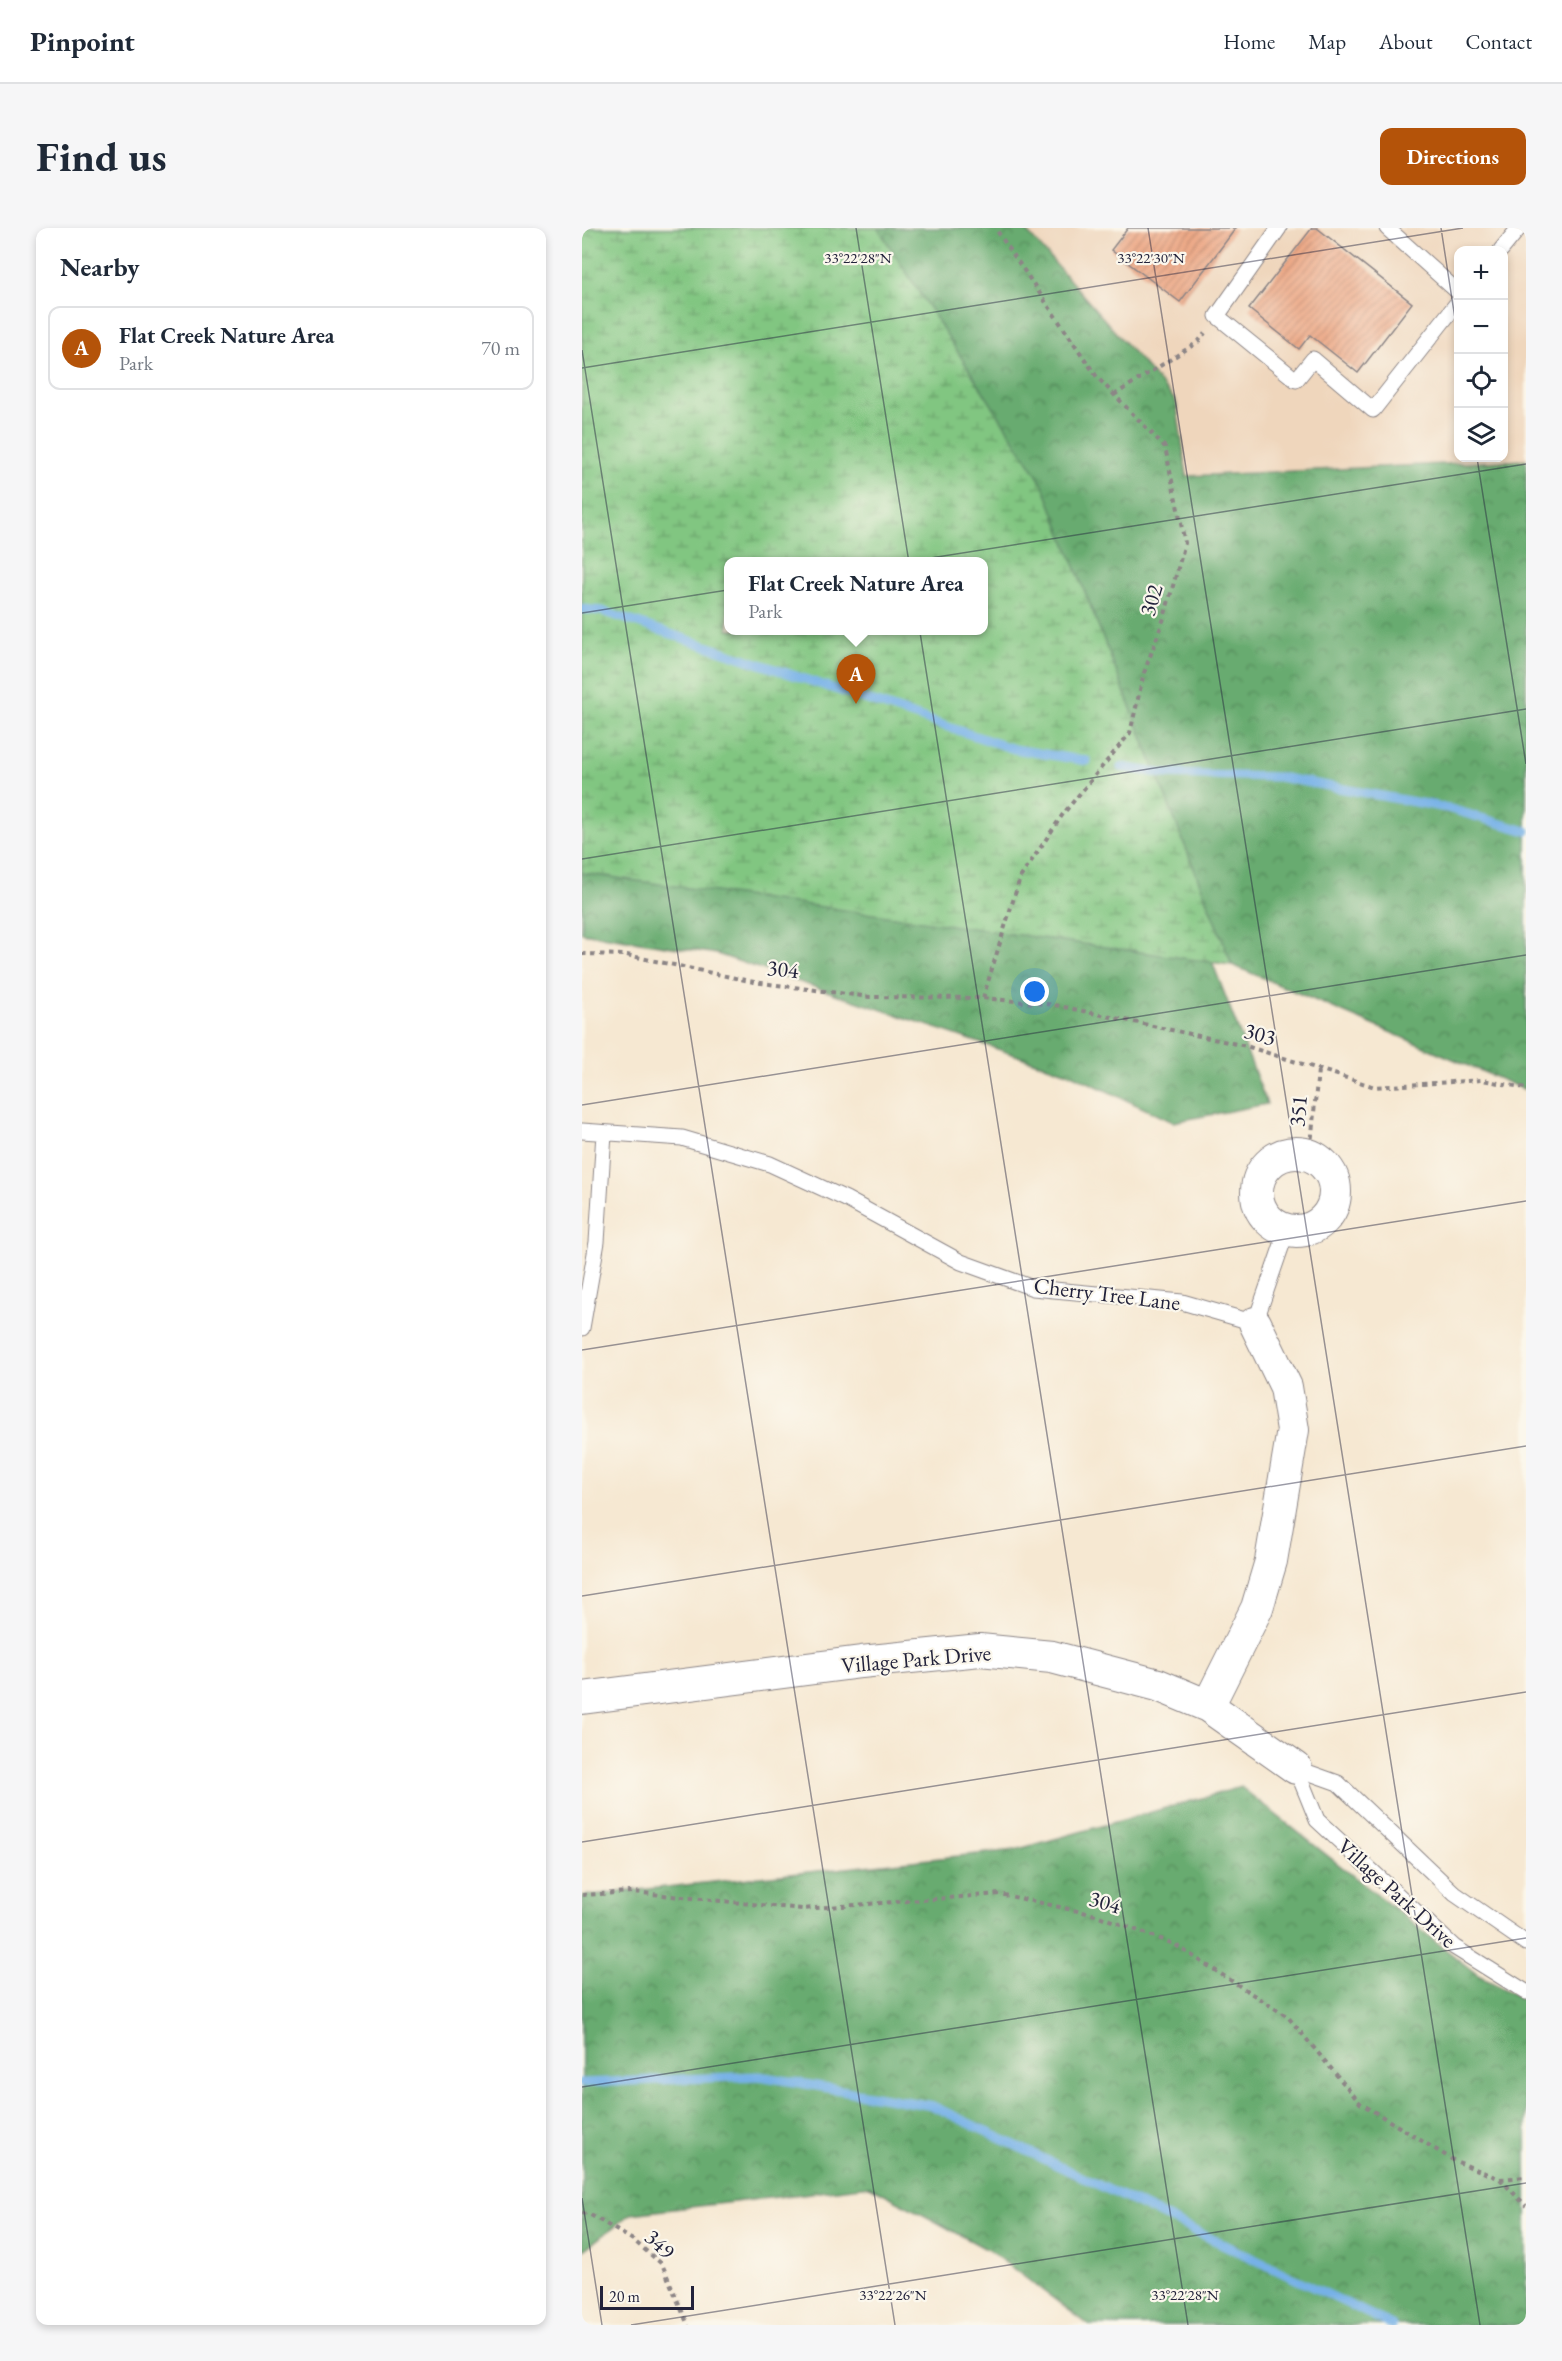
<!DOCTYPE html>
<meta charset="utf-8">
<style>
:root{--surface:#fff;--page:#f6f6f7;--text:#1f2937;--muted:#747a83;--line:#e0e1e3;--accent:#b45309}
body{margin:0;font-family:"EB Garamond",serif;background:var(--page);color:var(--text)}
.controls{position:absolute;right:18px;top:18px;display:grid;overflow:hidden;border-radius:12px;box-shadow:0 3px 9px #0003}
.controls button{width:54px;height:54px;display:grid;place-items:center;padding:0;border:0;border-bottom:2px solid var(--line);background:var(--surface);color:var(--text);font:30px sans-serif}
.scale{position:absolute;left:18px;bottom:15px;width:94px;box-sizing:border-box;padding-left:6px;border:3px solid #22223b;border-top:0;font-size:16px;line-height:21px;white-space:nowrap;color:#22223b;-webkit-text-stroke:4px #fbf7ec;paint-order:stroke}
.you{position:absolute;left:453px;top:764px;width:21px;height:21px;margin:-15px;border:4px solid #fff;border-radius:50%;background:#1a73e8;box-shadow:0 0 0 9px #1a73e833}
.badge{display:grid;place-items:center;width:39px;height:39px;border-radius:50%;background:var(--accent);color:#fff;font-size:20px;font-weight:700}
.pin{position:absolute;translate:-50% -50px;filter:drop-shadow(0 2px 3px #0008)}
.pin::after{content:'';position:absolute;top:32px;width:21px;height:18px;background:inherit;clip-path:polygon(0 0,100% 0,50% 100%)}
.popup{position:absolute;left:142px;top:329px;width:264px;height:78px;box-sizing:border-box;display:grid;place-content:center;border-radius:12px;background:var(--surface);filter:drop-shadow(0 2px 4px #0005);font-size:20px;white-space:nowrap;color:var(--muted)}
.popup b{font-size:22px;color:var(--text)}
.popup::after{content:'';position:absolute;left:50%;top:100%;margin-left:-12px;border:12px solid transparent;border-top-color:var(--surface)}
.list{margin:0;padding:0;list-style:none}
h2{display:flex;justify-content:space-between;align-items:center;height:78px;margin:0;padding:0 24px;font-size:26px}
h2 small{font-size:20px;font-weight:400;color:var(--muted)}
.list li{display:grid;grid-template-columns:39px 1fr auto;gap:18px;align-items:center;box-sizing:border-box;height:84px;margin:0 12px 12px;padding:0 12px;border:2px solid var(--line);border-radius:12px}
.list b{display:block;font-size:22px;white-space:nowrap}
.list p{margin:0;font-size:20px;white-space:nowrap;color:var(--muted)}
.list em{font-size:20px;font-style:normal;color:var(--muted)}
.icon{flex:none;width:33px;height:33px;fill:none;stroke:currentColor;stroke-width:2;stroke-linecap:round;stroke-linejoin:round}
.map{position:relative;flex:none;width:944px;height:2097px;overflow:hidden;border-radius:12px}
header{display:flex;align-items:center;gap:36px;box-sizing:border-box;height:84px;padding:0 30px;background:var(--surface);border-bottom:2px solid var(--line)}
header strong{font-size:28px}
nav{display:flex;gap:33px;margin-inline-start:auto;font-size:21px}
.intro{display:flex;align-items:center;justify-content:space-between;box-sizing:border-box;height:144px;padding:0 36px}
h1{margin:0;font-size:42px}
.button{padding:15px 27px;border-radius:12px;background:var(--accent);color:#fff;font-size:21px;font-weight:700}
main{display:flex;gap:36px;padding:0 36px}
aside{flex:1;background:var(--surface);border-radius:12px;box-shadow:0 3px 9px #0003}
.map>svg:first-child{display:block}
.built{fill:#efd6bc;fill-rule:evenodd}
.forest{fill:url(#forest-crowns);stroke:#456655;stroke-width:1.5;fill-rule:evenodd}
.wetland{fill:url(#wetland-marsh);stroke:#52745e;stroke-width:1.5;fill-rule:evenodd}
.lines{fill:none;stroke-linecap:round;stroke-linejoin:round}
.stream{stroke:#76b1e7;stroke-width:9}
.building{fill:url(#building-hatch)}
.service-casing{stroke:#8c8586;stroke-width:17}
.minor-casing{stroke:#8c8586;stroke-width:34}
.path{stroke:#8c8586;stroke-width:4;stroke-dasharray:4.5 4.5;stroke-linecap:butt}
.service{stroke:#fff;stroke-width:15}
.minor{stroke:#fff;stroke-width:32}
.ticks{fill:none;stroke:#22223b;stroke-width:1.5;stroke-opacity:0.45}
.labels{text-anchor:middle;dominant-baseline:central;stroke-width:4.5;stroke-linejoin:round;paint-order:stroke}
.street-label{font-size:22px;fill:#22223b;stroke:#fbf7ec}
.ticks-label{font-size:15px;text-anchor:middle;fill:#22223b;stroke:#fbf7ec;stroke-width:4.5;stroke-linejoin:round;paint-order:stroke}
</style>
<header>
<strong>Pinpoint</strong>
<nav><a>Home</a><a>Map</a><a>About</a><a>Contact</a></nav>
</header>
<div class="intro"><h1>Find us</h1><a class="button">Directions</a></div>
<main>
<aside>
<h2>Nearby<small></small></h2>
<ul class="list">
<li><span class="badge">A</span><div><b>Flat Creek Nature Area</b><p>Park</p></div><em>70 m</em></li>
</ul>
</aside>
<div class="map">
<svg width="944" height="2097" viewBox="0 0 944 2097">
<defs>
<pattern id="forest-crowns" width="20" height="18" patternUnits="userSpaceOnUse" patternTransform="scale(1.5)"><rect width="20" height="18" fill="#68ab6f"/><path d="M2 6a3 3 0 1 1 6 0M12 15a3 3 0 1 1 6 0" fill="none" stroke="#558b5c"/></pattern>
<pattern id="wetland-marsh" width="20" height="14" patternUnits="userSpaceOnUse" patternTransform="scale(1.5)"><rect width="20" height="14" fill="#81c681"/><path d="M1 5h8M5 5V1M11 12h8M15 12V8" fill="none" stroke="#69a06b"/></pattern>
<pattern id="building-hatch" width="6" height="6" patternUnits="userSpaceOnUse" patternTransform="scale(1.5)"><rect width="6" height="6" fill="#eca37f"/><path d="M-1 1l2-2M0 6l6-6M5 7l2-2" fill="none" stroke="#bf8469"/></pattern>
</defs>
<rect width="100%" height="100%" fill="#fbf7ec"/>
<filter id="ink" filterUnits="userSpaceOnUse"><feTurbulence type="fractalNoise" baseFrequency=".0167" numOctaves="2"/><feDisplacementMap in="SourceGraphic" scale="12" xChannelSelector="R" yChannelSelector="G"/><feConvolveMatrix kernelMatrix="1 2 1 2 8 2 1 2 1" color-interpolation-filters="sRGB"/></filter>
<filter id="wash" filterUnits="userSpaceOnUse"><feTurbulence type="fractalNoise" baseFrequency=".008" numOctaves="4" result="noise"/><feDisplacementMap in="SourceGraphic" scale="24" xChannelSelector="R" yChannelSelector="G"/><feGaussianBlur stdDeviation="1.35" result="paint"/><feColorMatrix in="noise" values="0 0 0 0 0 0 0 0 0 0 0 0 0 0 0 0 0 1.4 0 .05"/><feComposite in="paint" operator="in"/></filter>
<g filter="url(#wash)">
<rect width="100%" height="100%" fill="#f6e8d2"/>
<path class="built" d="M296,0H944V232L460,255ZM876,22H921V230H876Z"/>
<path class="forest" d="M0,0H442L594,173L605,248L944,232V862L650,737L473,290L460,292L685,876L591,894L489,846L135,726L0,705ZM146,334H401V402H146Z
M659,1559L896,1747L944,1773V2097H507L406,2022L288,1958L49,1986L0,2023V1668L433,1622Z"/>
<path class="wetland" d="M0,0H296L460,255L650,737L0,645ZM146,334H401V402H146Z"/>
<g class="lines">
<path class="stream" d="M0,381L20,383L432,521L505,533
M539,539L582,546L697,549L865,580L944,603
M0,1855L177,1848L351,1878L810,2097"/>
</g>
<g id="blocks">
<path class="building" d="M546,0H654L598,74L529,22Z
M730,0H735L830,75L776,145L728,107L717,121L667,81Z"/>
</g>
</g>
<g filter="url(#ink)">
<use href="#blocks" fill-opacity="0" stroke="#8c8586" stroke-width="1.5"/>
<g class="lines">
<g class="service-casing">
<path id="service" d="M697,0L635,88L714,152L731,131L791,182L876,74
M805,0L876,64
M919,22L937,0
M0,903L100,910L188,936L264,971L379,1034L451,1060L600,1074L673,1095L705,1002
M0,1100L15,1014L22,905
M714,1540L735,1592L872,1719L944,1764
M714,1540L756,1555L873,1666L944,1715"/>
</g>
<g class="minor-casing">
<path id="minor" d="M675 964a39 39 0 1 1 78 0a39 39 0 1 1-78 0Z
M0,1470L279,1434L398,1422L470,1429L576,1457L626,1478L714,1540
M626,1478L675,1380L689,1333L711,1202L704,1159L673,1095"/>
</g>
<path class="path" d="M532,167L616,114L623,105
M0,726L45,727L172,754L288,769L401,770L473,777L664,818L793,859L900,852L944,860
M401,770L438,650L481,586L548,505L562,445L582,390L603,315L583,219L515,149L413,0
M728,928L736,842
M0,1667L50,1664L220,1681L418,1666L514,1687L592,1716L706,1789L778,1875L871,1932L918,1951L944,1978
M918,1951L944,1949
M0,1985L7,1986L51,2012L80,2036L106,2097"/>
<use href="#service" class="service"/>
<use href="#minor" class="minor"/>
</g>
</g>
<path class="ticks" d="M274,0L606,2097M566,0L898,2097M859,0L876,110M0,122L313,2097M0,140L881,0M895,230L944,536M0,385L944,236M0,631L944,481M0,877L944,727M0,1122L944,973M0,1368L944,1218M0,1614L944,1464M0,1859L944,1710M0,1970L20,2097M49,2097L944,1955"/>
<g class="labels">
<g class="street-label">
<text transform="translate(569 372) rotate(-73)">302</text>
<text transform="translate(201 741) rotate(7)">304</text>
<text transform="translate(678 806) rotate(16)">303</text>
<text transform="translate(716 883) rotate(-84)">351</text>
<text transform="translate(525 1066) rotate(7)">Cherry Tree Lane</text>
<text transform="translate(334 1431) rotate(-5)">Village Park Drive</text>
<text transform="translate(815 1665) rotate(42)">Village Park Drive</text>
<text transform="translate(523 1674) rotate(17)">304</text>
<text transform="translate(78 2016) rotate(44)">349</text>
</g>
</g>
<g class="ticks-label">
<text x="276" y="35">33°22'28"N</text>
<text x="569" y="35">33°22'30"N</text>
<text x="311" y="2072">33°22'26"N</text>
<text x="603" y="2072">33°22'28"N</text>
</g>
</svg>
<div class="controls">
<button>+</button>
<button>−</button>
<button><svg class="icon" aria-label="locate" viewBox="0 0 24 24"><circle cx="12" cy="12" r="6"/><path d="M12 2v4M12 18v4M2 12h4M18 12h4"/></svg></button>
<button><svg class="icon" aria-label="layers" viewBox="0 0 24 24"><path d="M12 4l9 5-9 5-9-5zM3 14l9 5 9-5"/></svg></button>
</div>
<div class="scale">20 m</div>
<div class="you"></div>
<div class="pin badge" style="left:274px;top:476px">A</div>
<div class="popup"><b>Flat Creek Nature Area</b>Park</div>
</div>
</main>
